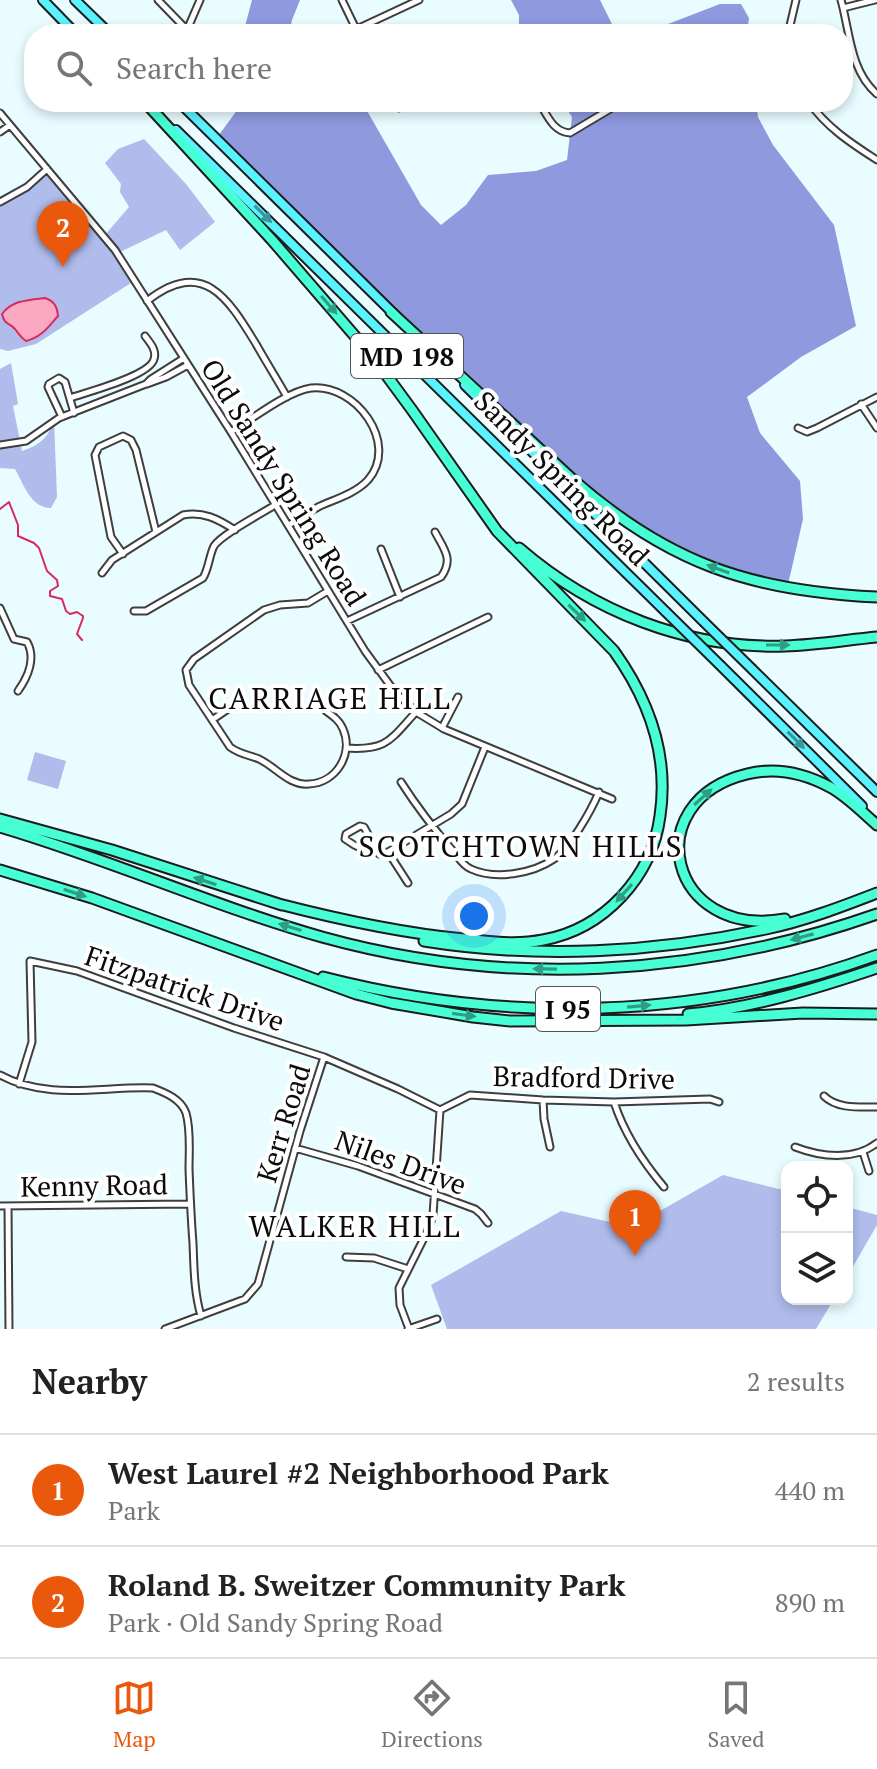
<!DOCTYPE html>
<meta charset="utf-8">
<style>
:root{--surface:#fff;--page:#f2f2f2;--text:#222;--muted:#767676;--line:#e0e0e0;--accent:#ea580c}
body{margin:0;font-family:"PT Serif",serif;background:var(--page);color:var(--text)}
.controls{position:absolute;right:24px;bottom:24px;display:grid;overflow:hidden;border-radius:16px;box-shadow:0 4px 12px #0003}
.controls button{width:72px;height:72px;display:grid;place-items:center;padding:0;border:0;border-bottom:2px solid var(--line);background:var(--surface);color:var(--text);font:40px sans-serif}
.you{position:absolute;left:474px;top:916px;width:28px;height:28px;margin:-20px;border:6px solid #fff;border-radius:50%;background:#1a73e8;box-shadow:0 0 0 12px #1a73e833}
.badge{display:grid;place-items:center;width:52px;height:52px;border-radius:50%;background:var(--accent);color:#fff;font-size:26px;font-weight:700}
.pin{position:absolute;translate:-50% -66px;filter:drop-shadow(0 2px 4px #0008)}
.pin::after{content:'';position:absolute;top:42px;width:28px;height:24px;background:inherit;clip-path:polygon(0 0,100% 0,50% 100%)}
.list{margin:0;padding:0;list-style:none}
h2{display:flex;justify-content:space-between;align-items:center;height:104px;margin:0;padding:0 32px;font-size:34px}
h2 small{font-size:26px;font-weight:400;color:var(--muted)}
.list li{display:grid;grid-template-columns:52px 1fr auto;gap:24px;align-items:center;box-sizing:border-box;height:112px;padding:0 32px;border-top:2px solid var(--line)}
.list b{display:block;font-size:30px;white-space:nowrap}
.list p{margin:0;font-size:26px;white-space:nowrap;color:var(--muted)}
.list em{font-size:26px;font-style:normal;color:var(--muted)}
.icon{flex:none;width:44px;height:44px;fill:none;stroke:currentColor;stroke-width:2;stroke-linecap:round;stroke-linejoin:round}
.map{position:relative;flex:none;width:877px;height:1329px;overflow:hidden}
.search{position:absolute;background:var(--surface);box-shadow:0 4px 12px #0003;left:24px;right:24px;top:24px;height:88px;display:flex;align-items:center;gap:20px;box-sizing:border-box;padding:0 28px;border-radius:32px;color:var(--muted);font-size:30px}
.sheet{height:328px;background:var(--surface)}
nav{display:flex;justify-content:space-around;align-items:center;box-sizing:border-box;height:112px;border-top:2px solid var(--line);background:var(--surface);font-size:22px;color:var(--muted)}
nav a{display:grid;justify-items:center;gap:4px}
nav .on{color:var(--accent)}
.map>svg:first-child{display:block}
.green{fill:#b0bcec}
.forest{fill:#8e99de}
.water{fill:#fba9c3;stroke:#d82a5c;stroke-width:2}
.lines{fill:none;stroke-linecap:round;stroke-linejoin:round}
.stream{stroke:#d82a5c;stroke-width:2}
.street-casing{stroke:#3e3e3e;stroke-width:9}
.primary-casing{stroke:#1c1c1c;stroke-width:12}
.highway-casing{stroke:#1c1c1c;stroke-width:13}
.street{stroke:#fff;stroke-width:5}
.primary{stroke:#59f3ff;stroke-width:8}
.highway{stroke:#47ffd5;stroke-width:9}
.primary-bridge-casing{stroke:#1c1c1c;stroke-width:12;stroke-linecap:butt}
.primary-bridge{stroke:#59f3ff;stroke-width:8}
.oneway{fill:#3a969d}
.oneway2{fill:#2f9d84}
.labels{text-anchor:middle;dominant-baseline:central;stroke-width:8;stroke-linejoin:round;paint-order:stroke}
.shield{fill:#fff;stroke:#545454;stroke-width:2}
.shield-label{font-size:26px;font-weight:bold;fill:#0b0b0b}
.street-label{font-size:28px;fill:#0b0b0b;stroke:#fff}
.neighbourhood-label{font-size:30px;letter-spacing:2px;fill:#0b0b0b;stroke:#fff}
</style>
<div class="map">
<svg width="877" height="1329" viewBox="0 0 877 1329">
<rect width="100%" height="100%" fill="#e9fcff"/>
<path class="green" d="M144,139L186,184L215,222L180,250L166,230L118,253L134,281L36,344L8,351L0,349V202L9,198L47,169L104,236L129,207L120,192L121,184L105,163L118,149Z
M11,363L18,404L13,406L22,451C40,445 48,438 54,420L57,497L51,508C31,508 24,485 15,469L0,468V369Z
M35,752L66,761L58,789L27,780Z
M723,1175L787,1191V1299H834L816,1329H447L431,1285L561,1211L632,1227Z
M847,1207L877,1215V1225L847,1277Z"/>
<path class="forest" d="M252,0H300L292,20L289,34H243Z
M511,0H600L616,32L641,34H519V15Z
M720,4H741L749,18L747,34H642Z
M243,102H362L421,205L441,225L466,205L488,175L536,171L567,160L572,117L562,102H756L758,117L773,145L834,225L856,326L801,357L747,397L760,433L800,481L803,519L787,589L676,552L571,478L216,139Z"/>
<path class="water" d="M45,298C54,301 57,306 58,316C48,327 42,337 26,341C20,337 19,334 15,329C9,322 5,326 2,314C12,300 28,300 45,298Z"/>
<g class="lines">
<path class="stream" d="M0,509L9,502L18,525V536L34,543L39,548L47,571L57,580L58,586L50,591V596L62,599L66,611L70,614L77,612L83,616V618L77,634L82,640"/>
<g class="street-casing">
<path id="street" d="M158,0L191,34
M342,0L356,29
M841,0C850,32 850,71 877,94
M843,8L875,0
M187,30L200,0
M346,34L419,0
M788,34L796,0
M539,102C547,115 553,132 570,133L622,102
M809,102C826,127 852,144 877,160
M399,108L409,102
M0,113L115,250L231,432L365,651L395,692L416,712L444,729L612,799
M0,132L10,125
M0,202L27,187L47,169
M147,301C203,257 228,298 256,344C266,362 277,379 287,397
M147,384L166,377L188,365
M70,398C87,392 150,376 154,359C157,350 150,343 145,336
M861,404L877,428
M62,417L48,387L49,384L59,378L65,382L74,413
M798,428L807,432L817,428L877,397
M231,432C252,419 288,391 311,388C355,383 400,443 368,480C356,493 336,499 320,506C309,512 299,518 289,525
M0,445L26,441L59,418L146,384L151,379L184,358
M381,549L400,597
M123,554L111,537L95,455L99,447L123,436L131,440L136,450L156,532
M102,573L112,560L183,515C203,511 218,519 235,530
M0,608L14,639L27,642C36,658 28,677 18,691
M134,611H146L203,578C209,568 209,556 214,546C222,534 261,514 275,505
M347,621L441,577C454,559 444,549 435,532
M378,670L488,617
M326,711C333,716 340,721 343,729C354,754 336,783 309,784C289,786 276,767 259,759C249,755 239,754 230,747L189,685L186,670L194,659L264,610L280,605L308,603L328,591
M212,720L234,705
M442,728L458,697
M346,748C387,751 390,740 416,712
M401,782C417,807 434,829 453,851C458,857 463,866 471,869C495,880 532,874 554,859C570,848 591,811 599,792
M388,852L408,883
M379,854L364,827L360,826L346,834L345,839C357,848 372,855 388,852L451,814L462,804L485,747
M0,1075C47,1101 102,1086 153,1088C166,1093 181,1099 186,1113C191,1130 189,1152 189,1169C190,1194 191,1218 193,1243C194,1268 194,1292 201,1316
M19,1084L32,1042L30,961L77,971L234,1028L324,1057L398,1089L440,1110
M824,1096C837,1109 859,1107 877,1107
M543,1100L544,1119L550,1147
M614,1102C624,1133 643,1162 664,1187
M440,1110L470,1095L543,1100L614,1102L710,1099L719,1102
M795,1147C821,1157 854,1161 877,1143
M295,1148L358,1166L475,1209L481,1214L488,1223
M863,1152L869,1171
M0,1206L189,1204
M8,1206L9,1329
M346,1257L374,1258L408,1269
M165,1329L245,1299L258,1284L300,1131L324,1057
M408,1329L437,1319
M409,1329L400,1305L399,1288L428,1230L433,1215L440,1110"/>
</g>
<g class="primary-casing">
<path id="primary" d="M43,0L76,34
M75,0L110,34
M179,102L396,316
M176,130L666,612
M465,385L703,621
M721,666L862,806
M752,669L877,792"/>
</g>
<g class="highway-casing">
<path id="highway" d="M145,102L272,240L373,357L412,410L497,531L614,651C649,700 669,756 660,816C652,877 604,929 543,940C517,945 490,942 464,939C401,933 341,920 279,904
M391,312L571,478C667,563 750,591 877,597
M519,548C593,612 687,649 785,646C816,645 846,640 877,637
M0,819L112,850L282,905
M0,827C109,859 213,906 322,937C505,988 698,977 877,914
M0,870L92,898L356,994L391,1003L473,1017L510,1021L686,1020L803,1013L877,1014
M785,919C669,940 636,801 747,774C775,767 804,773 830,787C847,796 862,812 877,825
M424,941C537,959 655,953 766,929C804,921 841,907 877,893
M323,977C506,1024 699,1020 877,955
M688,1014C752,1008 815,989 877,968"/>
</g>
<use href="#street" class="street"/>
<use href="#primary" class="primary"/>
<use href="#highway" class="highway"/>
<g class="primary-bridge-casing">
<path id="primary-bridge" d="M666,612L721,666
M703,621L752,669"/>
</g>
<use href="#primary-bridge" class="primary-bridge"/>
</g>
<defs><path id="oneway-solid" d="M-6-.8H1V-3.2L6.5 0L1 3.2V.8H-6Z" transform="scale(2)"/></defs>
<g class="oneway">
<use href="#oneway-solid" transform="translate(263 214) rotate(45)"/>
<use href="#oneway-solid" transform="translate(796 740) rotate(45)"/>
</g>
<g class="oneway2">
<use href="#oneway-solid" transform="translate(329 305) rotate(49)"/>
<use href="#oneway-solid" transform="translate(718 569) rotate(-160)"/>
<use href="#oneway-solid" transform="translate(577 613) rotate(44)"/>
<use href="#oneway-solid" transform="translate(778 645)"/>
<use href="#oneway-solid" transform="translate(703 797) rotate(-42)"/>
<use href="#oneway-solid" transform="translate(205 881) rotate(-162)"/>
<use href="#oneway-solid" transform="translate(75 893) rotate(18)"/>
<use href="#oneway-solid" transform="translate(624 893) rotate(132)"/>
<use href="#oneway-solid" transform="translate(290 927) rotate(-163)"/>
<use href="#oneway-solid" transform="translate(802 937) rotate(165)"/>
<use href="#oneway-solid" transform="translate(545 969) rotate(-179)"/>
<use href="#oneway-solid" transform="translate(639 1006) rotate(-5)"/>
<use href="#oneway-solid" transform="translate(464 1015) rotate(8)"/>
</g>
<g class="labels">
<g class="shield">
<rect x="351" y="334" width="112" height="44" rx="6"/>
<rect x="536" y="987" width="64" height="44" rx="6"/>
</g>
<g class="shield-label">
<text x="407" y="356">MD 198</text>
<text x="568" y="1009">I 95</text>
</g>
<g class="street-label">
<text transform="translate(562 478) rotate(45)">Sandy Spring Road</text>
<text transform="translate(284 482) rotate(58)">Old Sandy Spring Road</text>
<text transform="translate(185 988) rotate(19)">Fitzpatrick Drive</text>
<text transform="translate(584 1077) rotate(1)">Bradford Drive</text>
<text transform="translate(283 1123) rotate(-73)">Kerr Road</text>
<text transform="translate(401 1162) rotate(20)">Niles Drive</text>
<text transform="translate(94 1185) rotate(-1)">Kenny Road</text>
</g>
<g class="neighbourhood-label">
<text x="330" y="698">CARRIAGE HILL</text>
<text x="521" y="846">SCOTCHTOWN HILLS</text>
<text x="355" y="1226">WALKER HILL</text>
</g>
</g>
</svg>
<div class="controls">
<button><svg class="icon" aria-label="locate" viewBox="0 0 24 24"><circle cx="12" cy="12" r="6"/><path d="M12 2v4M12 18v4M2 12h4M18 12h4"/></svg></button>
<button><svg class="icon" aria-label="layers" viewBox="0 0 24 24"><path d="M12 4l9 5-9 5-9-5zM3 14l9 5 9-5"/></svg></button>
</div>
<div class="you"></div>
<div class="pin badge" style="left:635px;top:1256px">1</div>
<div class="pin badge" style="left:63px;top:267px">2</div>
<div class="search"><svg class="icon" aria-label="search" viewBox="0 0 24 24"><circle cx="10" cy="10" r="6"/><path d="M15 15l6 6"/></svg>Search here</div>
</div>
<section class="sheet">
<h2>Nearby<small>2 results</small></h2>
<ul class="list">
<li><span class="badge">1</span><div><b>West Laurel #2 Neighborhood Park</b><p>Park</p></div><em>440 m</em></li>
<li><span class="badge">2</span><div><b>Roland B. Sweitzer Community Park</b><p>Park · Old Sandy Spring Road</p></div><em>890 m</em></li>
</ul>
</section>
<nav>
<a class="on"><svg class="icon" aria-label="map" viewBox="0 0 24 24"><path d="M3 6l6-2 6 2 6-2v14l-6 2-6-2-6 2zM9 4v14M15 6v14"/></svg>Map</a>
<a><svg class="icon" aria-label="directions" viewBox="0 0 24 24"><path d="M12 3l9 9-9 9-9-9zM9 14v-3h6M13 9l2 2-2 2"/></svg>Directions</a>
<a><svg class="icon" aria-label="saved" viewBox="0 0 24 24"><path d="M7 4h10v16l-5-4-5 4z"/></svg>Saved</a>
</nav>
